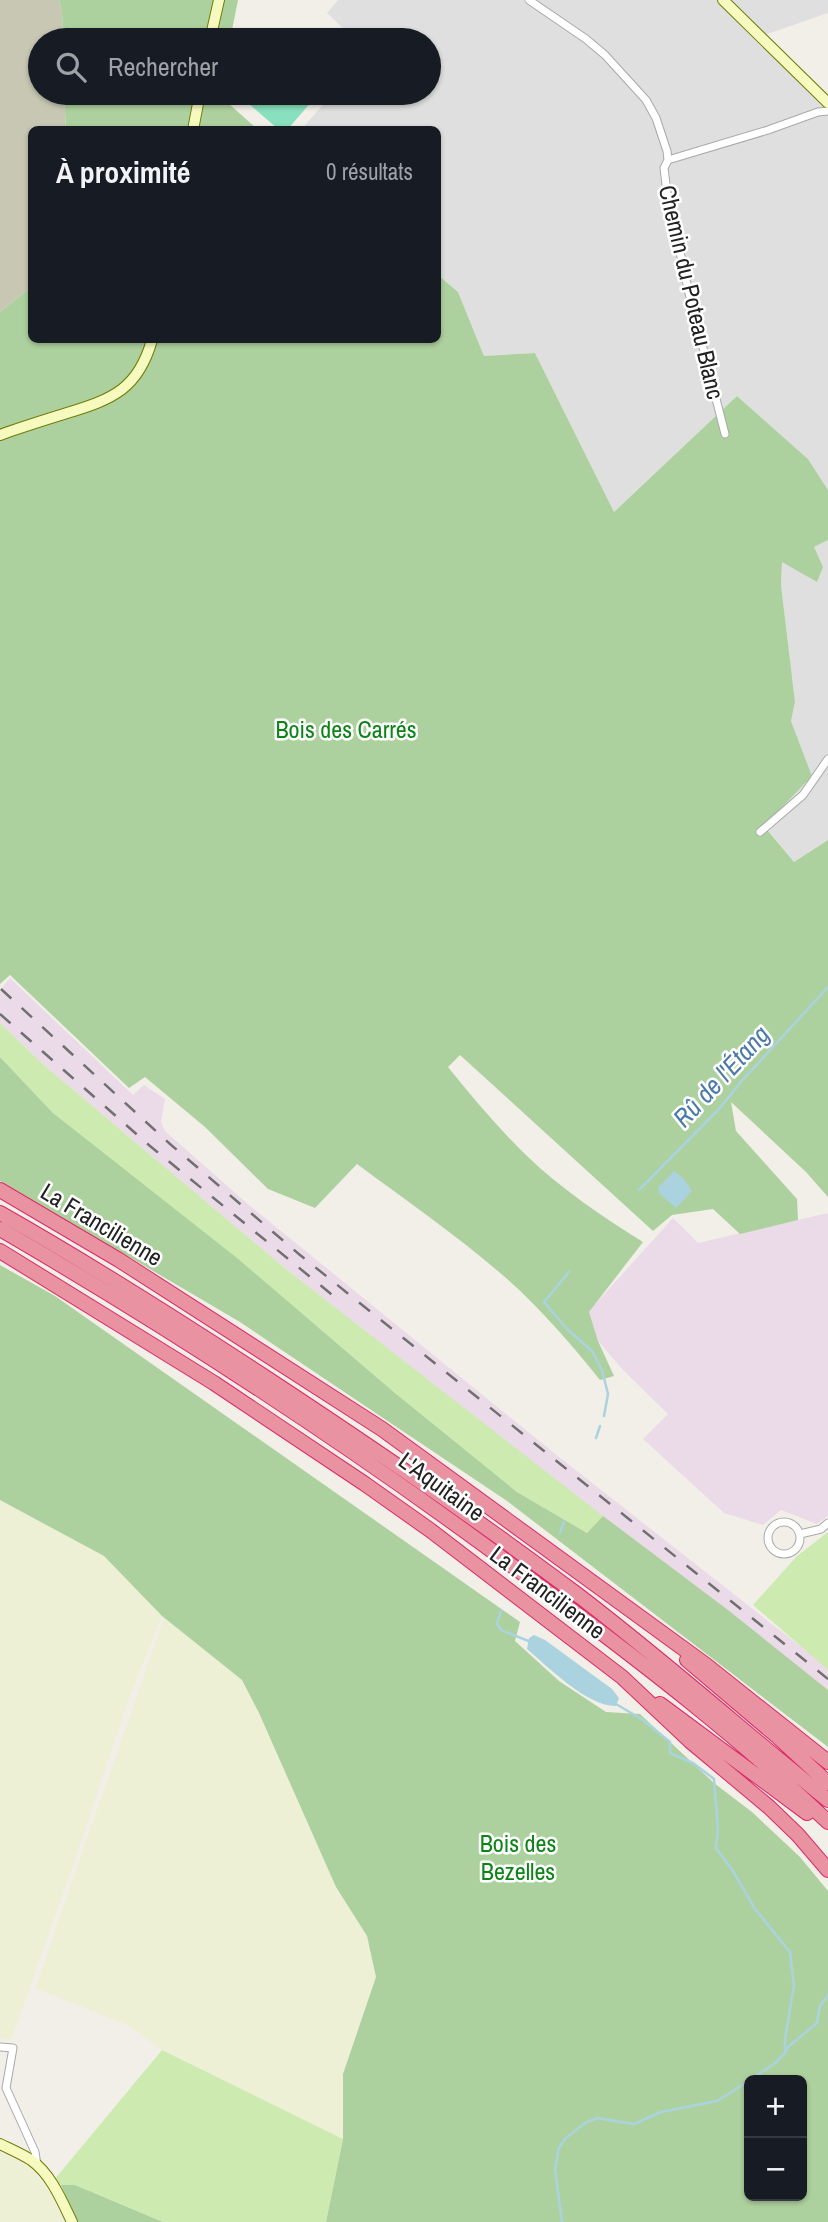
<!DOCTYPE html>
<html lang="fr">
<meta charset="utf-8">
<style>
:root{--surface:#171b24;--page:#20242c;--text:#f1f3f6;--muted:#9ea1a6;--line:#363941}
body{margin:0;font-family:"Archivo Narrow",sans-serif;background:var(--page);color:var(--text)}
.controls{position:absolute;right:21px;bottom:21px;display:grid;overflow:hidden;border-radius:10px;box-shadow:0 2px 5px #0004}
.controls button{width:63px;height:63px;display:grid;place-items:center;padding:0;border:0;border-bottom:2px solid var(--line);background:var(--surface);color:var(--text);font:35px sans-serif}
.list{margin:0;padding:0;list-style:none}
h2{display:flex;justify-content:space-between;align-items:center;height:91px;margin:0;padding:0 28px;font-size:30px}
h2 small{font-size:23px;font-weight:400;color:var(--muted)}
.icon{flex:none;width:38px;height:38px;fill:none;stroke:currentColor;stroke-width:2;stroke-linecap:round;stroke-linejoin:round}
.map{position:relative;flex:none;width:828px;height:2222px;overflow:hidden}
.search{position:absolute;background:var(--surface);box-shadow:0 2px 5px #0004;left:28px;top:28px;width:413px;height:77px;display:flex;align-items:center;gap:18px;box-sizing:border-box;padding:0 24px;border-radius:38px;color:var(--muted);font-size:26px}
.panel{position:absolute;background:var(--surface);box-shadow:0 2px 5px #0004;left:28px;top:126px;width:413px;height:217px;border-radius:10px}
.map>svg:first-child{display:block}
.residential{fill:#e0dfdf}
.industrial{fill:#ebdbe8}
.construction{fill:#c7c7b4}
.farmland{fill:#eef0d5}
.grass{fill:#cdebb0}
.forest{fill:#add19e;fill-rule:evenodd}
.pitch{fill:#88e0be}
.water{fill:#aad3df}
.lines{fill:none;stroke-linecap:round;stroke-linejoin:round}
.stream{stroke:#aad3df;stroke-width:2.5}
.street-casing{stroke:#a9a9a9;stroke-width:9}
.secondary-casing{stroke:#707d05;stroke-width:12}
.highway-casing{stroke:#dc2a67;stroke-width:16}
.street{stroke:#fff;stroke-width:7}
.secondary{stroke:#f7fabf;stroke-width:10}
.highway{stroke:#e892a2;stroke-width:14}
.rail{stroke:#707070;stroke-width:2.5;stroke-dasharray:14 14;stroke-linecap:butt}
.labels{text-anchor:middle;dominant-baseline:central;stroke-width:5;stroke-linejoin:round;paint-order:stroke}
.street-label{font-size:24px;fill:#222;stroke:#fff}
.park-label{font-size:24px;fill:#0c8416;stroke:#fff}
.water-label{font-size:26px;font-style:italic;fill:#4a7aab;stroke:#fff}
</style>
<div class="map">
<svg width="828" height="2222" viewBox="0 0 828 2222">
<rect width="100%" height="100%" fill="#f2efe9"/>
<path class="residential" d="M338,0H828V13L761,36L828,103V490L808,459L737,396L614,512L535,353L484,356L458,292L438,275V130H301L333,93H429V40H355L327,13Z
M828,540V840L794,862L764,825L812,776L791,721L795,702L781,585L782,561Z"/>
<path class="industrial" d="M10,978L133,1095L144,1085L165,1099L161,1122L165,1131L249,1205L554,1453L828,1668V1696L750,1632L286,1269L45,1066L0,1023V990Z
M828,1213V1516L817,1524L781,1510L763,1525L724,1513L643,1439L668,1414L624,1371L598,1341L588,1312L673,1218L698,1243Z"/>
<path class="construction" d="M0,0H59L62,12L63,40H40V93H64L66,129L32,130L31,287L0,312Z"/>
<path class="farmland" d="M0,1500L104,1556L162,1616L131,1693L74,1863L11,2040L0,2039Z
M164,1618L242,1680L259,1713L336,1887L367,1936L376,1977L343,2074V2139L162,2050L125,2024L35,1988Z
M0,2151L29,2166L50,2191L65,2222H0Z"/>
<path class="grass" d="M0,1023L45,1066L286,1269L603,1516L587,1533L517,1492L395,1393L314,1324L53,1113L0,1057Z
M828,1532V1670L753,1605L797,1556Z
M162,2050L343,2139L326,2222H163L75,2185H61L54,2180Z"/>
<path class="forest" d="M59,0H238L230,40H63L62,12Z
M64,93H219V95L257,129H66Z
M438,275L458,292L484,356L535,353L614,512L737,396L808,459L828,490V540L814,547L823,567L817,582L782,562L781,585L795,702L791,721L812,776L764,826L794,862L828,840V1197L806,1172L731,1102L736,1131L797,1199L798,1220L740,1234L713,1209L672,1215L653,1231L460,1055L448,1067C473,1098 499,1129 527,1156C561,1189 603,1217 643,1242L589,1312L598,1341L614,1376L600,1380C571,1344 540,1308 506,1278C459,1237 407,1201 357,1164L315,1208L268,1189L205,1127L145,1077L129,1088L10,975L0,984V312L31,287L32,340H438Z
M0,1057L53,1113L237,1258L395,1393L517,1492L587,1533L603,1516L728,1610L828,1690V1747L507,1501L240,1322L0,1181Z
M0,1265L55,1296L520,1622L515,1641L559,1681L606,1712L640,1714L714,1783L752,1812L800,1857L828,1891V2222H326L343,2139V2074L376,1977L367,1936L336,1887L259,1713L242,1680L162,1616L104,1556L0,1500ZM749,2080H802V2196H749Z
M61,2185H75L163,2222H77Z"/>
<path class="pitch" d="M258,93H319L287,130L278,129L249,104Z"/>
<path class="water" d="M674,1171L684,1179L692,1191L676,1208L660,1194L658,1188Z
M534,1635L545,1640L612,1689L619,1698L616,1706C588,1707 548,1667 527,1649L529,1638Z"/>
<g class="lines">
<path class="stream" d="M639,1190L720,1108L740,1083L828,987
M569,1272L544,1302L567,1329L592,1351L602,1370L608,1394L604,1416
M596,1438L600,1426
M560,1533L564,1522
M501,1611L497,1624L501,1630L531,1642
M616,1704L643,1720L670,1742V1752L672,1754L693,1763L714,1779L718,1830L716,1848L733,1871L755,1909L790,1952L794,1986L785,2039V2053
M750,2080L774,2064L785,2053L789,2046L817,2023L820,2006L828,1995
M562,2222L555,2169L559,2148L565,2139L585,2123L597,2118L634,2124L661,2112L717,2101L749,2081"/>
<g class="street-casing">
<path id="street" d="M529,0L586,39L605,55L646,100L656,118L667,151L668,160L664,168L667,193L689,293L725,434
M668,160L768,130L818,112L828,111
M760,832L803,795L828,759
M768 1538a16 16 0 1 1 32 0a16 16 0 1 1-32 0Z
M800,1534L821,1529L828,1523
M0,2047L13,2048L6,2088L35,2152L37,2165"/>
</g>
<g class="secondary-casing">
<path id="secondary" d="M723,0L828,103
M210,40L219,0
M193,130L200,93
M0,435C22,427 45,420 67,413C113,399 138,389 152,340
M0,2144C10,2149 22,2154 31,2160C51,2174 62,2201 72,2222"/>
</g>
<g class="highway-casing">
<path id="highway" d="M0,1190L119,1260L382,1429L706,1665L828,1762
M0,1213C90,1264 178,1320 265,1377C370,1446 474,1517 574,1592C661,1658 743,1731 828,1800
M0,1229C189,1339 371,1459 546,1591C643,1663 740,1738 828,1822
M0,1251L214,1383L365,1484L430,1530L622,1677L690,1741L769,1807L798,1835L828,1870
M687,1660L778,1737L828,1783
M660,1704L807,1813"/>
</g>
<use href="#street" class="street"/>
<use href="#secondary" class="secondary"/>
<use href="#highway" class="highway"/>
<path class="rail" d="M1,989L170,1144L300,1255L828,1679
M0,1014L150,1146L336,1298"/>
</g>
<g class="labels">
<g class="street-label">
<text transform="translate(692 292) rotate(77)">Chemin du Poteau Blanc</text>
<text transform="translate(102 1224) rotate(31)">La Francilienne</text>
<text transform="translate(442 1486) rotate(36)">L'Aquitaine</text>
<text transform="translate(548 1592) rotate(37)">La Francilienne</text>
</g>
<g class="park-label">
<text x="346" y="729">Bois des Carrés</text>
<text x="518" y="1843">Bois des<tspan x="518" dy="28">Bezelles</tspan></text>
</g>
<g class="water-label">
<text transform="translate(721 1076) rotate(-47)">Rû de l'Étang</text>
</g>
</g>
</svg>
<div class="controls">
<button>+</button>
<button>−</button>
</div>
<div class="search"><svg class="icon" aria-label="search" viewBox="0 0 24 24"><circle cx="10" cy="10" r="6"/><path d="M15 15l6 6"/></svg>Rechercher</div>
<section class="panel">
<h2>À proximité<small>0 résultats</small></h2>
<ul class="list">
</ul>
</section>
</div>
